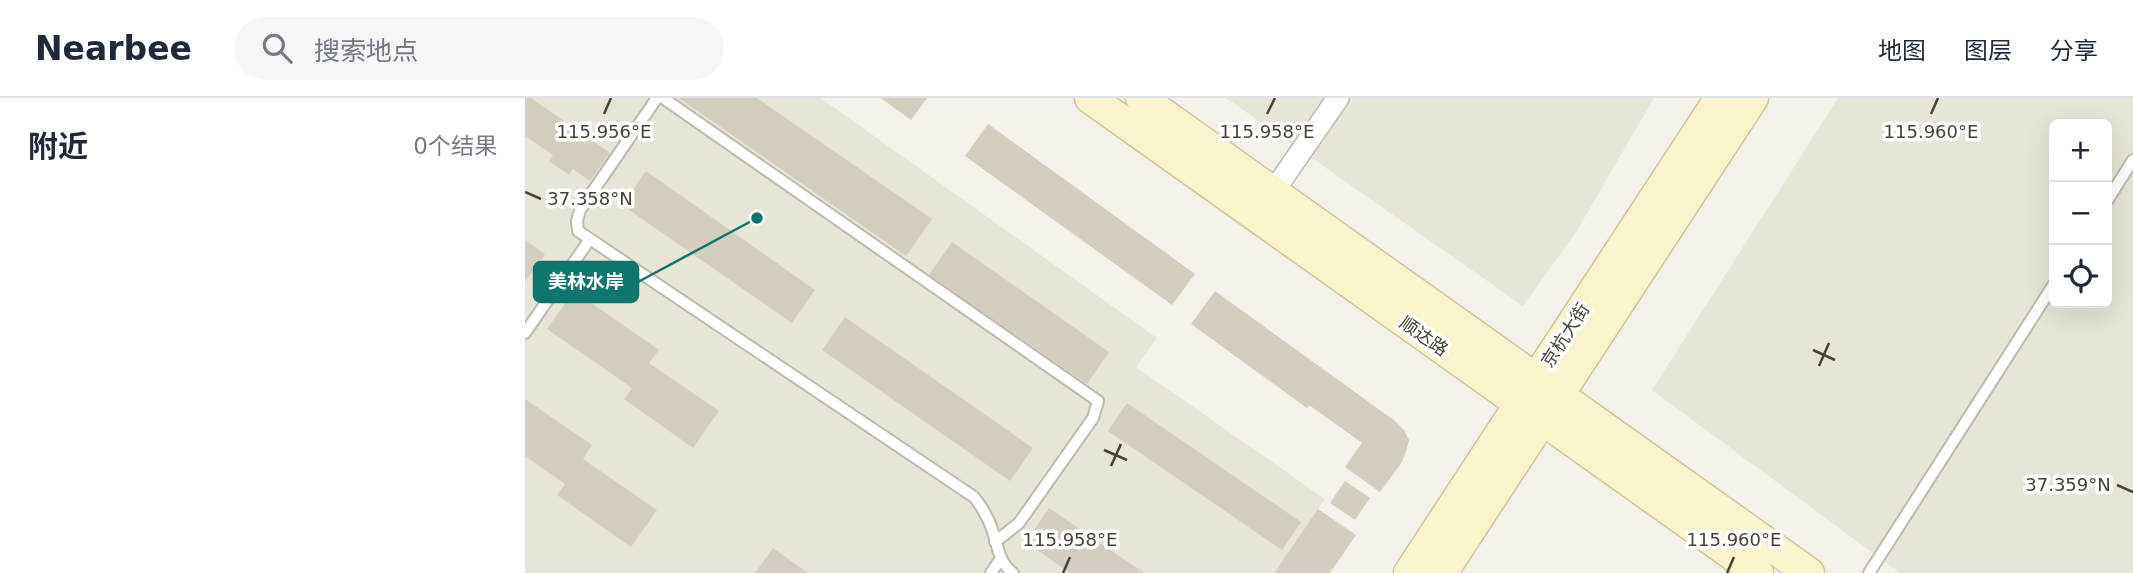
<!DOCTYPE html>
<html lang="zh">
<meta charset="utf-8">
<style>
:root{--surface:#fff;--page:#f6f6f7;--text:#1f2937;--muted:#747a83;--line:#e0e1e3}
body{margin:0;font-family:"DejaVu Sans","Noto Sans SC",sans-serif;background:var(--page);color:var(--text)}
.controls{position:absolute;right:21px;top:21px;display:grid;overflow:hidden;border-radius:10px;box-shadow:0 7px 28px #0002}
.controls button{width:63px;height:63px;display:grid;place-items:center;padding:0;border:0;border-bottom:2px solid var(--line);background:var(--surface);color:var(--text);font:35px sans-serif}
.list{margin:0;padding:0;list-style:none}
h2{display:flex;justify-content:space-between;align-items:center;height:91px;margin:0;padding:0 28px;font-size:30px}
h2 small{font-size:23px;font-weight:400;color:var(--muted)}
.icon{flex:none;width:38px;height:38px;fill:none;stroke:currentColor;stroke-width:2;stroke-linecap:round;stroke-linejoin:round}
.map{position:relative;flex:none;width:1608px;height:475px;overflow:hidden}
header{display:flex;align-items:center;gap:42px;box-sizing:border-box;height:98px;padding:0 35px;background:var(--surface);border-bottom:2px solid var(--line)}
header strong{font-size:33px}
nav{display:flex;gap:38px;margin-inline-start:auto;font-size:24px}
.search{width:490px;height:63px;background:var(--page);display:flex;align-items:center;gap:18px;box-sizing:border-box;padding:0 24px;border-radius:38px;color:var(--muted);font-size:26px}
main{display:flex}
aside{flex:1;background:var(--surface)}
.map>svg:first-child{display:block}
.residential{fill:#e7e4d8;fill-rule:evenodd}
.building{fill:#d4cec0}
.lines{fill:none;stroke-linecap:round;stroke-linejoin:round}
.service-casing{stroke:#bebaad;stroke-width:14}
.minor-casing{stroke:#bebaad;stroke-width:24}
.secondary-casing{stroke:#cfc79d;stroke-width:33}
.service{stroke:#fff;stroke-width:10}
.minor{stroke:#fff;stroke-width:21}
.secondary{stroke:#faf4cd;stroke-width:30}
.ticks{fill:none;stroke:#474338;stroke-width:2.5}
.labels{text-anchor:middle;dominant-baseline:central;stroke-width:7;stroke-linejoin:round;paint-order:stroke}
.street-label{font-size:18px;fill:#474338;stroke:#fff}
.ticks-label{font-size:18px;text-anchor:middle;fill:#474338;stroke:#fff;stroke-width:7;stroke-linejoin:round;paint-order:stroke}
.leader{fill:none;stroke:#0f766e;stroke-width:2.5}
.callout-dot{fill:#0f766e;stroke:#fff;stroke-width:2.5}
.callout{fill:#0f766e;stroke:#0f766e;stroke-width:2.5}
.callout-label{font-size:19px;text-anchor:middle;font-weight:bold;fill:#fff}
</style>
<header>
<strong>Nearbee</strong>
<div class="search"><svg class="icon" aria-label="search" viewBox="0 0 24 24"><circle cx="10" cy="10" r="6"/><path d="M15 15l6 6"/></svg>搜索地点</div>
<nav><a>地图</a><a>图层</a><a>分享</a></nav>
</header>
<main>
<aside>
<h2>附近<small>0个结果</small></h2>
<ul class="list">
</ul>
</aside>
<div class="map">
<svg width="1608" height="475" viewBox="0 0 1608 475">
<rect width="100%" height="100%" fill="#f3f1ea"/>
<path class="residential" d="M0,0H296L632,240L611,269L800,401L749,475H0Z
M701,0H1129L1051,134L998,208Z
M1313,0H1608V475H1375L1127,292ZM1529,26H1582V205H1529Z"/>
<path class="building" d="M0,0H6L85,55L65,83L48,71L44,77L24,63L28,57L0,38Z
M154,0H232L407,121L381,158Z
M356,0H402L386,22Z
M463,26L670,176L647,207L440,58Z
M121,73L290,192L267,225L97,107Z
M0,142L20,156L0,184Z
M427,144L584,254L562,286L404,177Z
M49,193L134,252L124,265L194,313L168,350L99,301L107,290L22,231Z
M690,193L870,323L879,332L884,342L882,350L877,364L855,394L820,369L837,345L784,307L782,310L666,226Z
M320,219L508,350L485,383L297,252Z
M0,301L67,347L58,361L132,412L106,449L32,397L40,386L0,358Z
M602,305L776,424L757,452L583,333Z
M820,383L845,400L830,422L805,405Z
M524,410L619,475H545L501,444Z
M793,411L831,437L805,475H749Z
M248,450L283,475H230Z"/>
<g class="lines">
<g class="service-casing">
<path id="service" d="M132,0L55,112L52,123L53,133L449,399C457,409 464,421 468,434C473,449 474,465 488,475
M138,0L573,303L568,320L494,425L470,444
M1582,103L1608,62
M0,235L65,141
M466,475L476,460
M1344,475L1529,186"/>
</g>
<g class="minor-casing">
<path id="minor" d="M748,94L813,0"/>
</g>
<g class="secondary-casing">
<path id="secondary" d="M565,0L1233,475
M616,0L1284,475
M884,475L1195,0
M917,475L1228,0"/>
</g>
<use href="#service" class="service"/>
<use href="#minor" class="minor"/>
<use href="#secondary" class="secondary"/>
</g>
<path class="ticks" d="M79,16L86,0M742,16L750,0M1406,16L1413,0M0,94L16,101M1288,252L1310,262M1294,268L1304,245M579,352L602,362M586,368L596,346M1592,387L1608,394M538,475L545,459M1202,475L1209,459"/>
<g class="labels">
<g class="street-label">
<text transform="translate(1040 237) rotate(-57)">京杭大街</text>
<text transform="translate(899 238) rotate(35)">顺达路</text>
</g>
</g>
<g class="ticks-label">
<text x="79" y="40">115.956°E</text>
<text x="742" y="40">115.958°E</text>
<text x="1406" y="40">115.960°E</text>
<text x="65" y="107">37.358°N</text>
<text x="1543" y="393">37.359°N</text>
<text x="545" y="448">115.958°E</text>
<text x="1209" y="448">115.960°E</text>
</g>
<path class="leader" d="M232 120L113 184"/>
<circle class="callout-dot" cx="232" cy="120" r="7"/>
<rect class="callout" x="9" y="164" width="104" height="40" rx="7"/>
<g class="callout-label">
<text x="61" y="190">美林水岸</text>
</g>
</svg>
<div class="controls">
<button>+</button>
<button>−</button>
<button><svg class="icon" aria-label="locate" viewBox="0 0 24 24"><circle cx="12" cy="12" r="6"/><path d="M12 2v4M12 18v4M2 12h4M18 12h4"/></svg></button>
</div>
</div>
</main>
